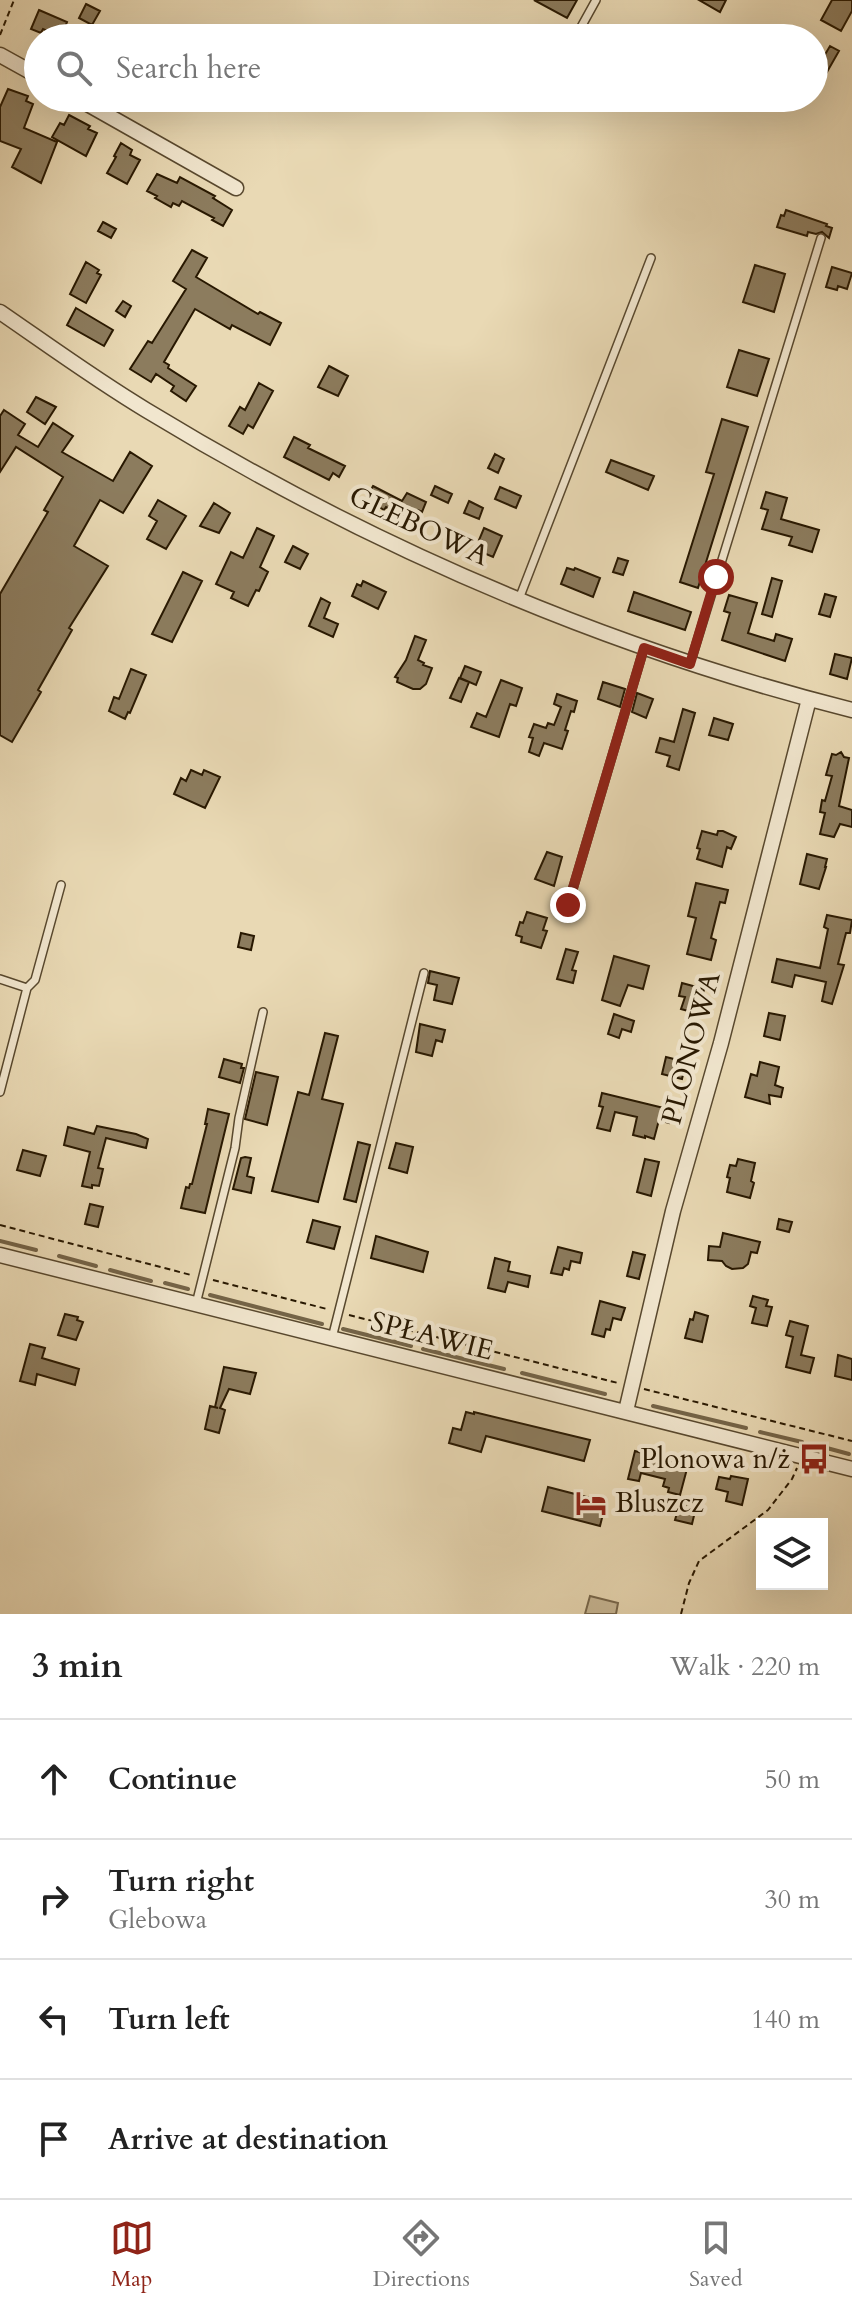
<!DOCTYPE html>
<meta charset="utf-8">
<style>
:root{--surface:#fff;--page:#f6f6f6;--text:#222;--muted:#767676;--line:#e0e0e0;--accent:#8f2418}
body{margin:0;font-family:Cardo,serif;background:var(--page);color:var(--text)}
.controls{position:absolute;right:24px;bottom:24px;display:grid;overflow:hidden;border-radius:0px;box-shadow:0 8px 32px #0002}
.controls button{width:72px;height:72px;display:grid;place-items:center;padding:0;border:0;border-bottom:2px solid var(--line);background:var(--surface);color:var(--text);font:40px sans-serif}
.stop{position:absolute;width:24px;height:24px;margin:-18px;border:6px solid #8f2418;border-radius:50%;background:#fff}
.stop.end{background:#8f2418;border-color:#fff;box-shadow:0 2px 8px #0008}
.list{margin:0;padding:0;list-style:none}
h2{display:flex;justify-content:space-between;align-items:center;height:104px;margin:0;padding:0 32px;font-size:34px}
h2 small{font-size:26px;font-weight:400;color:var(--muted)}
.list li{display:grid;grid-template-columns:52px 1fr auto;gap:24px;align-items:center;box-sizing:border-box;height:120px;padding:0 32px;border-top:2px solid var(--line)}
.list b{display:block;font-size:30px;white-space:nowrap}
.list p{margin:0;font-size:26px;white-space:nowrap;color:var(--muted)}
.list em{font-size:26px;font-style:normal;color:var(--muted)}
.icon{flex:none;width:44px;height:44px;fill:none;stroke:currentColor;stroke-width:2;stroke-linecap:round;stroke-linejoin:round}
.map{position:relative;flex:none;width:852px;height:1614px;overflow:hidden}
.search{position:absolute;background:var(--surface);box-shadow:0 8px 32px #0002;left:24px;right:24px;top:24px;height:88px;display:flex;align-items:center;gap:20px;box-sizing:border-box;padding:0 28px;border-radius:44px;color:var(--muted);font-size:30px}
.sheet{height:584px;background:var(--surface)}
nav{display:flex;justify-content:space-around;align-items:center;box-sizing:border-box;height:112px;border-top:2px solid var(--line);background:var(--surface);font-size:22px;color:var(--muted)}
nav a{display:grid;justify-items:center;gap:4px}
nav .on{color:var(--accent)}
.map>svg:first-child{display:block}
.green{fill:#c8b896;stroke:#78684c;stroke-width:2}
.lines{fill:none;stroke-linecap:round;stroke-linejoin:round}
.stream{stroke:#746448;stroke-width:4}
.building{fill:#8c7c5e;stroke:#281801;stroke-width:2}
.service-casing{stroke:#58482e;stroke-width:10}
.minor-casing{stroke:#58482e;stroke-width:17}
.path{stroke:#281801;stroke-width:2;stroke-dasharray:6 4;stroke-linecap:butt}
.service{stroke:#f1e6ce;stroke-width:7}
.minor{stroke:#f1e6ce;stroke-width:14}
.route{stroke:#8f2418;stroke-width:10}
.labels{text-anchor:middle;dominant-baseline:central;stroke-width:8;stroke-linejoin:round;paint-order:stroke}
.street-label{font-size:28px;fill:#281801;stroke:#f1e6ce}
.poi-label{font-size:28px;fill:#281801;stroke:#f1e6ce;text-anchor:end}
</style>
<div class="map">
<svg width="852" height="1614" viewBox="0 0 852 1614">
<rect width="100%" height="100%" fill="#e9d9b4"/>
<filter id="stains"><feTurbulence type="fractalNoise" baseFrequency=".0025" numOctaves="4"/><feColorMatrix values="0 0 0 0 .2 0 0 0 0 .09 0 0 0 0 .02 0 0 0 .5 -.17"/></filter>
<radialGradient id="worn" r=".72"><stop offset=".6" stop-color="#630" stop-opacity="0"/><stop offset="1" stop-color="#630" stop-opacity=".3"/></radialGradient>
<path class="green" d="M590,1596L618,1603L616,1614H585Z"/>
<g class="lines">
<path class="stream" d="M0,1241L36,1250
M59,1256L96,1266
M110,1270L151,1281
M165,1283L188,1289
M210,1295L322,1324
M343,1329L411,1346
M423,1349L504,1369
M522,1373L605,1394
M653,1406L746,1428
M760,1432L802,1442
M812,1444L849,1454"/>
</g>
<path class="building" d="M534,0H577L567,18Z
M699,0H726L720,12Z
M832,0H852V11L841,31L821,20Z
M86,4L100,11L92,25L79,18Z
M39,10L67,22L61,37L43,29L41,33L31,29Z
M533,26L555,38H526Z
M774,26L797,38H768Z
M830,46L839,51L823,79H819L814,77V67L820,57L823,58Z
M8,89L28,96L26,101L33,104L24,128L57,142L41,183L12,167L21,149L0,141V107Z
M69,115L90,126L88,129L97,133L86,156L52,137L60,123L64,125Z
M121,143L132,150L130,155L140,160L127,184L107,173L116,157L114,156Z
M157,174L177,183L180,177L215,196L213,198L232,210L223,226L212,220L214,218L182,201L179,206L173,203L171,207L155,198L157,196L147,191Z
M786,210L827,224L826,226L832,228L829,238L822,232L816,234L808,232L807,236L777,227L781,215L784,216Z
M103,222L116,229L111,238L98,231Z
M192,250L207,258L196,277L258,314L260,312L281,323L270,345L232,325L230,329L195,309L164,362L169,365L168,368L196,386L186,401L171,391L174,386L156,374L151,382L130,369L148,341L152,343L186,289L173,281Z
M86,262L99,270L97,273L101,275L86,303L70,294Z
M755,265L785,274L774,312L743,302Z
M832,267L852,273L847,289L838,286L837,290L826,287Z
M123,301L131,306L125,317L116,311Z
M76,308L113,330L104,346L67,325Z
M739,350L769,359L757,396L727,387Z
M329,366L348,376L338,396L318,387Z
M259,383L273,391L253,428L248,425L243,434L229,426L240,407L245,410Z
M36,397L56,407L45,424L27,412Z
M4,410L25,424L18,435L38,447L53,423L73,436L62,452L113,481L130,452L152,466L123,513L100,500L74,546L108,566L69,628L72,630L38,690L41,692L12,742L0,735V594L48,512L44,510L63,477L16,447L0,472V416Z
M722,419L748,427L698,588L680,582L714,474L706,472Z
M294,437L310,445L308,448L345,466L339,477L333,473L329,480L284,457Z
M495,454L504,459L498,473L488,468Z
M611,460L654,476L648,490L606,472Z
M373,486L402,501L407,493L426,502L422,512L418,510L412,520L386,507L384,510L366,499Z
M435,486L452,494L448,503L431,495Z
M500,487L521,496L516,508L495,499Z
M766,492L787,498L781,519L819,530L812,552L789,545L792,537L762,529L768,510L761,508Z
M158,500L186,516L166,549L147,539L157,521L149,516Z
M469,501L483,508L479,519L464,513Z
M214,503L230,513L219,533L200,526Z
M257,528L274,536L260,567L268,572L259,591L256,590L248,606L231,598L234,592L216,584L231,552L243,558Z
M484,528L502,536L493,557L479,551L483,541L479,540Z
M293,546L308,554L300,569L285,562Z
M618,558L628,561L623,575L613,572Z
M567,568L574,570L575,568L600,578L593,597L561,584Z
M183,572L202,581L172,642L152,634Z
M772,578L782,581L772,617L762,614Z
M363,581L386,592L378,609L352,596L357,584L361,586Z
M634,592L691,612L685,630L628,611Z
M825,594L836,597L830,617L819,614Z
M729,595L757,603L748,633L774,641L776,634L792,639L785,661L722,640L730,613L724,611Z
M321,598L330,603L324,618L338,624L333,637L309,626Z
M415,636L426,640L418,660L424,663L423,665L432,668L426,684L420,689H413L397,682L398,678L395,677L406,660Z
M835,654L852,658L847,679L830,674Z
M465,666L481,672L476,685L460,678Z
M131,669L146,675L130,713L128,712L125,719L109,711L114,697L119,699Z
M459,678L469,682L461,702L450,698Z
M501,680L522,688L516,706L510,704L499,737L471,727L477,713L486,717Z
M603,682L625,689L620,707L598,699Z
M637,693L653,699L646,718L632,712Z
M557,694L577,701L574,712L571,711L565,730L568,731L562,749L544,743L539,756L529,752L533,738L529,737L534,724L546,728L548,723L554,725L561,707L554,704Z
M683,709L695,713L679,770L667,766L670,756L656,752L660,738L674,742Z
M714,718L733,724L728,740L709,735Z
M841,752L844,757L849,758L839,806L852,810V827L840,824L834,837L820,834L825,813L820,812L822,800L825,801L832,776L826,775L832,754L836,755Z
M191,770L202,775L204,770L220,777L205,808L174,794L181,778L186,781Z
M702,831L717,835L718,831H723L736,837L731,849L727,847L722,867L697,859L700,849L697,848Z
M547,852L562,857L554,886L535,879Z
M807,854L827,859L825,867H826L819,889L800,884Z
M696,883L728,890L725,903L720,902L711,938L716,940L711,960L687,954L696,918L688,916Z
M527,912L547,918L543,930L547,931L541,948L521,942L522,937L516,935L520,922L523,923Z
M827,915L852,920L850,933H846L838,964L844,965L832,1004L822,1001L826,982L795,975L792,987L772,982L777,959L820,968L828,929L824,927Z
M241,933L254,936L251,950L238,947Z
M566,949L578,952L572,970L576,971L573,983L557,979Z
M614,956L649,966L643,989L628,985L620,1006L602,1000Z
M430,971L459,978L452,1004L434,1000L437,985L428,983Z
M682,983L704,989L699,1014L681,1009L685,997L679,996Z
M769,1013L785,1016L780,1040L764,1036Z
M614,1014L634,1021L631,1032L622,1029L619,1038L608,1034Z
M420,1024L445,1030L442,1042L436,1040L432,1056L416,1052Z
M325,1033L338,1036L322,1099L343,1104L318,1202L272,1191L298,1092L309,1095Z
M666,1057L686,1062L682,1079L662,1074Z
M224,1059L242,1064L241,1068H244L240,1083L219,1077Z
M760,1062L779,1067L775,1085L783,1088L781,1097L769,1095L770,1104L745,1097L751,1074L757,1076Z
M256,1072L278,1077L267,1125L245,1119Z
M602,1093L672,1110L669,1123L659,1120L654,1139L645,1136V1138L633,1135L637,1117L615,1112L610,1131L597,1128L603,1107L599,1106Z
M208,1109L229,1114L205,1213L181,1208L186,1187L189,1188L190,1184H192L207,1124H205Z
M97,1126L136,1134L148,1139L146,1148L106,1138L98,1168L103,1169L99,1186L92,1185V1188L82,1186L90,1152L64,1145L68,1127L94,1134Z
M358,1142L370,1145L356,1202L344,1199Z
M396,1143L413,1147L407,1173L389,1168Z
M23,1150L46,1156L40,1176L17,1170Z
M245,1157L251,1158L247,1176L254,1178L251,1193L233,1189L241,1158Z
M645,1159L659,1162L651,1196L637,1192Z
M738,1159L755,1163L751,1181L754,1183L750,1198L727,1192L730,1178L727,1177L730,1165L736,1166Z
M90,1204L103,1207L98,1227L85,1224Z
M779,1219L792,1222L789,1232L777,1229Z
M313,1220L340,1227L334,1249L307,1242Z
M723,1233L760,1242L757,1253L751,1252L748,1264L743,1268L732,1269L726,1266L722,1261L708,1260L709,1246L720,1247Z
M376,1236L428,1252L423,1272L371,1258Z
M558,1247L582,1253L580,1263L571,1261L569,1270L564,1268L562,1275L551,1273Z
M633,1252L645,1255L639,1279L627,1276Z
M495,1258L510,1262L508,1271L530,1276L528,1287L508,1282L505,1292L488,1288Z
M753,1296L768,1300L766,1306L772,1307L767,1326L752,1323L756,1308L750,1306Z
M600,1301L625,1308L621,1320L613,1318L610,1330L606,1329L604,1337L592,1334Z
M695,1312L708,1316L702,1342L685,1338L690,1319L693,1320Z
M65,1314L78,1317L77,1320L83,1322L76,1340L58,1335Z
M790,1321L808,1326L801,1355L814,1358L810,1373L786,1367L793,1337L786,1335Z
M30,1344L45,1348L42,1358L79,1369L75,1385L37,1374L35,1385L20,1381Z
M838,1355L852,1359V1380L835,1376Z
M224,1367L256,1373L250,1394L229,1389L220,1408L225,1410L219,1433L205,1429L210,1406L218,1408L215,1407Z
M466,1412L474,1414V1412L590,1440L584,1461L486,1436L481,1452L449,1443L453,1428L461,1430Z
M635,1451L688,1465L680,1495L668,1492L669,1488L663,1486L665,1479L641,1473L639,1481L628,1479Z
M731,1476L748,1479L742,1505L726,1501L728,1492L716,1489L719,1477L730,1479Z
M548,1487L606,1502L600,1526L542,1511Z
M681,1499L697,1503L692,1524L675,1520Z"/>
<g class="lines">
<g class="service-casing">
<path id="service" d="M575,38L596,0
M519,599L651,258
M690,664L821,238
M568,905L644,648
M0,979L27,988
M0,1092L27,988L35,980L61,885
M196,1304L235,1148L239,1118L263,1012
M332,1338L424,973"/>
</g>
<g class="minor-casing">
<path id="minor" d="M0,55L38,76
M77,98L236,188
M0,312C48,345 96,380 146,410C366,544 602,647 852,710
M0,1255L852,1469
M626,1411L673,1211L721,1043L809,699"/>
</g>
<path class="path" d="M0,35L14,0
M0,1225L191,1275
M213,1280L327,1309
M349,1315L618,1383
M644,1389L852,1441
M681,1614L689,1583L699,1561L768,1510L792,1479L797,1468"/>
<use href="#service" class="service"/>
<use href="#minor" class="minor"/>
</g>
<g class="lines">
<path class="route" d="M568,905L644,648L690,664L716,577"/>
</g>
<defs>
<g id="bus-bare" transform="scale(2.4)"><path d="M-5-6H5V4H4V6H2V4H-2V6H-4V4H-5ZM-3.5-4V0h7V-4ZM-3.5 1.2v1.5H-2V1.2ZM2 1.2v1.5H3.5V1.2Z" fill="#8f2418" stroke="#f1e6ce" stroke-width="2.5" paint-order="stroke"/></g>
<g id="hotel-bare" transform="scale(2.4)"><path d="M-6-4.5h1.5V1H6V5H4.5V3h-9V5H-6ZM-4 0a1.8 1.8 0 1 1 3.6 0ZM.5 0V-2.5h3Q6-2.5 6 0Z" fill="#8f2418" stroke="#f1e6ce" stroke-width="2.5" paint-order="stroke"/></g>
</defs>
<g fill-rule="evenodd">
<use href="#bus-bare" x="814" y="1459"/>
<use href="#hotel-bare" x="591" y="1503"/>
</g>
<g class="labels">
<g class="street-label">
<text transform="translate(419 526) rotate(25)">GLEBOWA</text>
<text transform="translate(691 1048) rotate(-75)">PLONOWA</text>
<text transform="translate(432 1336) rotate(14)">SPŁAWIE</text>
</g>
<g class="poi-label">
<text x="790" y="1459">Plonowa n/ż</text>
<text x="615" y="1503" text-anchor="start">Bluszcz</text>
</g>
</g>
<rect width="100%" height="100%" filter="url(#stains)"/>
<rect width="100%" height="100%" fill="url(#worn)"/>
</svg>
<div class="controls">
<button><svg class="icon" aria-label="layers" viewBox="0 0 24 24"><path d="M12 4l9 5-9 5-9-5zM3 14l9 5 9-5"/></svg></button>
</div>
<div class="stop" style="left:716px;top:577px"></div>
<div class="stop end" style="left:568px;top:905px"></div>
<div class="search"><svg class="icon" aria-label="search" viewBox="0 0 24 24"><circle cx="10" cy="10" r="6"/><path d="M15 15l6 6"/></svg>Search here</div>
</div>
<section class="sheet">
<h2>3 min<small>Walk · 220 m</small></h2>
<ul class="list">
<li><svg class="icon" aria-label="ahead" viewBox="0 0 24 24"><path d="M12 20V5M6 11l6-6 6 6"/></svg><div><b>Continue</b></div><em>50 m</em></li>
<li><svg class="icon" aria-label="right" viewBox="0 0 24 24"><path d="M7 20v-9h11M14 6l5 5-5 5"/></svg><div><b>Turn right</b><p>Glebowa</p></div><em>30 m</em></li>
<li><svg class="icon" aria-label="left" viewBox="0 0 24 24"><path d="M17 20v-9H6M10 6l-5 5 5 5"/></svg><div><b>Turn left</b></div><em>140 m</em></li>
<li><svg class="icon" aria-label="arrive" viewBox="0 0 24 24"><path d="M6 21V4h12l-3 4 3 4H6"/></svg><div><b>Arrive at destination</b></div></li>
</ul>
</section>
<nav>
<a class="on"><svg class="icon" aria-label="map" viewBox="0 0 24 24"><path d="M3 6l6-2 6 2 6-2v14l-6 2-6-2-6 2zM9 4v14M15 6v14"/></svg>Map</a>
<a><svg class="icon" aria-label="directions" viewBox="0 0 24 24"><path d="M12 3l9 9-9 9-9-9zM9 14v-3h6M13 9l2 2-2 2"/></svg>Directions</a>
<a><svg class="icon" aria-label="saved" viewBox="0 0 24 24"><path d="M7 4h10v16l-5-4-5 4z"/></svg>Saved</a>
</nav>
